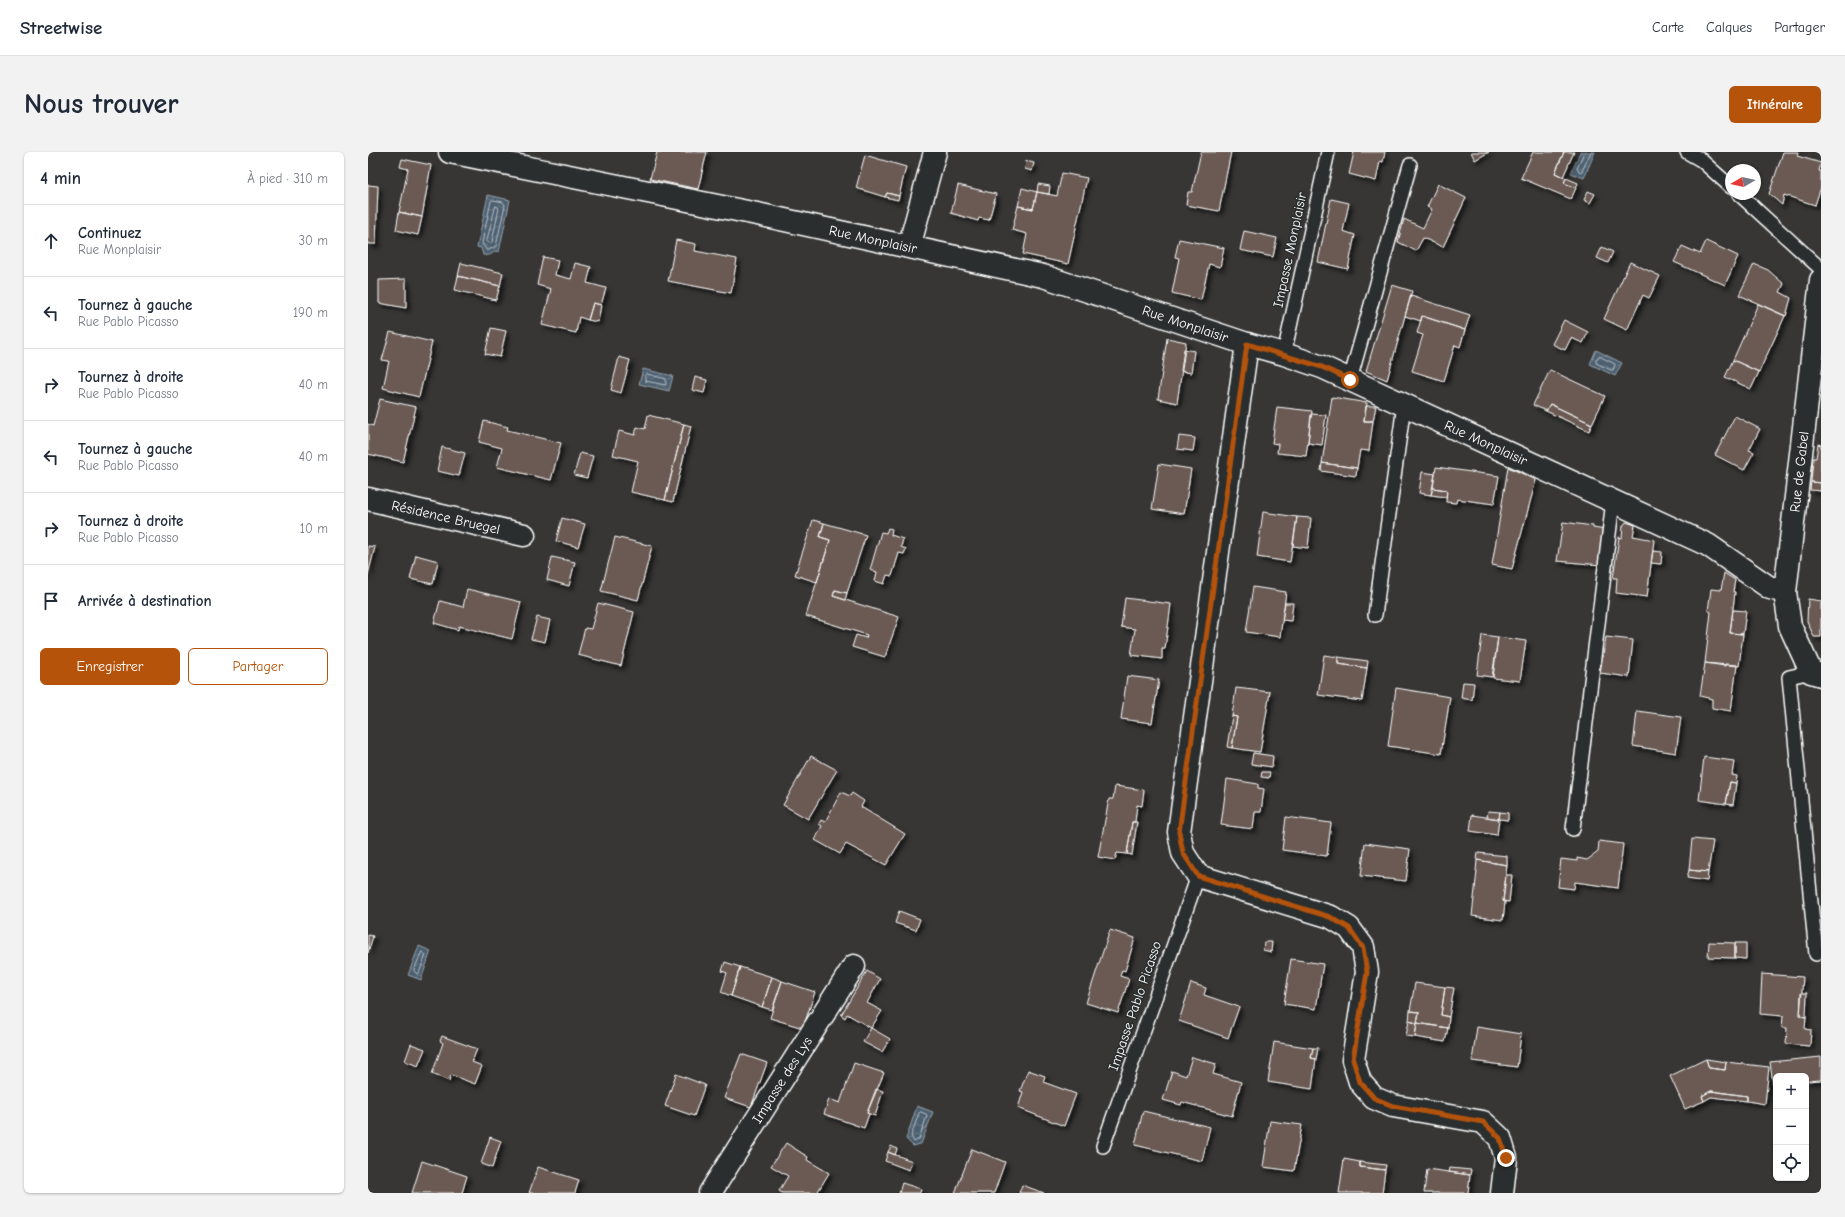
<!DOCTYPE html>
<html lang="fr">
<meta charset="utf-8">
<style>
:root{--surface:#fff;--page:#f2f2f3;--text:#1f2937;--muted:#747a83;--line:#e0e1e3;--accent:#b45309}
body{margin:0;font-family:"Comic Neue",sans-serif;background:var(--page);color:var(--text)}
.controls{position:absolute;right:12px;bottom:12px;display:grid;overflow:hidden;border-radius:6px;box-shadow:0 1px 3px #0004}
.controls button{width:36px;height:36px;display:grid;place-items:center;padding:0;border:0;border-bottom:1px solid var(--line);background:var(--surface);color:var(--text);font:20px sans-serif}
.compass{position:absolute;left:1357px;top:12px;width:36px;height:36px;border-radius:50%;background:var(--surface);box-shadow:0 1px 3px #0004;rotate:261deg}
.stop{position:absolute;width:12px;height:12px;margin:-9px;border:3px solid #b45309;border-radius:50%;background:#fff}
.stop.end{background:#b45309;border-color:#fff;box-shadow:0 1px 4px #0008}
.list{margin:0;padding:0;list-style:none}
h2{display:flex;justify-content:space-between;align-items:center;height:52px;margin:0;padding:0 16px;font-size:17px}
h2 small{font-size:13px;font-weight:400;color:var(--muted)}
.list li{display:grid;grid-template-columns:26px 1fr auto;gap:12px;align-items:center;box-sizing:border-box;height:72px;padding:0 16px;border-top:1px solid var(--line)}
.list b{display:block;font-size:15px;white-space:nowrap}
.list p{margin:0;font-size:13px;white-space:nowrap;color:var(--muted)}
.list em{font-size:13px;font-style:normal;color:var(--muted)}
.actions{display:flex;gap:8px;padding:12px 16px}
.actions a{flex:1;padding:9px 0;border:1px solid var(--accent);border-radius:6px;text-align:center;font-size:14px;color:var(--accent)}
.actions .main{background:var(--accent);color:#fff}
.icon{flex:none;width:22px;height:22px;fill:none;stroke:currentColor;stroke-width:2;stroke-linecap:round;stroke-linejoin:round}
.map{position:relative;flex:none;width:1453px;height:1041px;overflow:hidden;border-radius:6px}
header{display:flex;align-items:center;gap:24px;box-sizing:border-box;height:56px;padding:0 20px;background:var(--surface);border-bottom:1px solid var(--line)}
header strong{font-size:19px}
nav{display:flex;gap:22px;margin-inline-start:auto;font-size:14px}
.intro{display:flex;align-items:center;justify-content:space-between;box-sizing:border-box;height:96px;padding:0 24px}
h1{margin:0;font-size:28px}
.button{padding:10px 18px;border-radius:6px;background:var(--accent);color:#fff;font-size:14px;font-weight:700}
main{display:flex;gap:24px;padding:0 24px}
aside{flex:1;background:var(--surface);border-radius:6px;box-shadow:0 1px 3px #0004}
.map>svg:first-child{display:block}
.water{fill:url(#water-waves);stroke:#95a0aa}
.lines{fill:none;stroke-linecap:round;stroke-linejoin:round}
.shore{stroke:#b8c0c6;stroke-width:1}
.building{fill:#6a5a52;stroke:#fff;filter:url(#shadow)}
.lane-casing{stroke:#fff;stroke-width:16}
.street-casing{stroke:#fff;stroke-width:25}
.lane{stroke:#2a2d2e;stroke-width:13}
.street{stroke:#2a2d2e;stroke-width:22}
.route{stroke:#b45309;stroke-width:5}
.labels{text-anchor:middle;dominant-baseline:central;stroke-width:3;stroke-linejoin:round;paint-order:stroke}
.street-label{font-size:14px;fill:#fff;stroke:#2a2d2e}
</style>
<header>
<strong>Streetwise</strong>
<nav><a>Carte</a><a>Calques</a><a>Partager</a></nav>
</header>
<div class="intro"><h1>Nous trouver</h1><a class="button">Itinéraire</a></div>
<main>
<aside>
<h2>4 min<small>À pied · 310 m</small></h2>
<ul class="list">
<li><svg class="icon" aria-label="ahead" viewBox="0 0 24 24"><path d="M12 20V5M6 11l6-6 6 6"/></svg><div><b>Continuez</b><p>Rue Monplaisir</p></div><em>30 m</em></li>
<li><svg class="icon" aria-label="left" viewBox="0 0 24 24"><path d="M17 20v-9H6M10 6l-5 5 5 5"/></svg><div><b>Tournez à gauche</b><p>Rue Pablo Picasso</p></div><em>190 m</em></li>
<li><svg class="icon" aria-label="right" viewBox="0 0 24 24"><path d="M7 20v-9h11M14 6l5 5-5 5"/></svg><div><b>Tournez à droite</b><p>Rue Pablo Picasso</p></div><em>40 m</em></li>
<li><svg class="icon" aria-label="left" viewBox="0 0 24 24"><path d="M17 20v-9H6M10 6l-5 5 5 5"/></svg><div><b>Tournez à gauche</b><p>Rue Pablo Picasso</p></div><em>40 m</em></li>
<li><svg class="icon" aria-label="right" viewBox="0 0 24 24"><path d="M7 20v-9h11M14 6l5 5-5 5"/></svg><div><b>Tournez à droite</b><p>Rue Pablo Picasso</p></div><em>10 m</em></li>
<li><svg class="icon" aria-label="arrive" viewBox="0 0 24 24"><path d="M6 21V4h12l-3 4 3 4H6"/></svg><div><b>Arrivée à destination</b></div></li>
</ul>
<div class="actions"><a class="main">Enregistrer</a><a>Partager</a></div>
</aside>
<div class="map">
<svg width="1453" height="1041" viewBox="0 0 1453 1041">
<defs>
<pattern id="water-waves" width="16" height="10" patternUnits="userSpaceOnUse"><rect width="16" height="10" fill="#4e6171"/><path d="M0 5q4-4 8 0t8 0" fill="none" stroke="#697986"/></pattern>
<filter id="shadow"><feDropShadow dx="3.5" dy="3.5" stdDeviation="2" flood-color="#0009"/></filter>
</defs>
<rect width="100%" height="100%" fill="#373635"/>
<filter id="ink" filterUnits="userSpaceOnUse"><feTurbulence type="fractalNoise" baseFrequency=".025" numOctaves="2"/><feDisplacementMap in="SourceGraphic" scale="8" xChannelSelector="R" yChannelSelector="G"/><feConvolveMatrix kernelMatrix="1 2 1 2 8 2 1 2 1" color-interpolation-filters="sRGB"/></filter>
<g filter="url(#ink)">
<path class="water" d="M1212,0H1227L1216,26L1203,21Z
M120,43L142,48L131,100L127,99C123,103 121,104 115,103L113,96L109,95Z
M1228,198L1254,211L1247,224L1222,212Z
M275,217L305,224L301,239L271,232Z
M51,794L63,799L53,828L40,823Z
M549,954L565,960L553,992H551L545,994L538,987Z"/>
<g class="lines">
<path class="shore" d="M1216,0L1209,17L1212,20L1214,19L1223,0
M125,48L135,50L137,53L128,94L119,99L114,91L123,49Z
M128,54L131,56L124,90L121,91L119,89Z
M1231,204L1247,212L1245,218H1243L1228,211V208Z
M279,222L298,227V233L277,229V224Z
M54,800L58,803L51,821L49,822L46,819Z
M553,960L558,962L559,964L551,987L546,990L543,984L551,961Z"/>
</g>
<path class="building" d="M289,0H339L330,37L282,27Z
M833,0H863L851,59L818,53L820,40H824Z
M986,0H1017L1015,10L1012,9L1008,29L981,22Z
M1103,0H1121L1107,8Z
M1165,0H1196L1187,21L1198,26L1196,31L1208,36L1203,47L1153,26Z
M1196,0H1206L1195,25L1187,21Z
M1415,0H1430L1429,4L1453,11L1451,19H1453V35L1447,53L1416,43L1414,53L1401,42Z
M497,3L538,15L531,44L519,41L517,45L488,36Z
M34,7L63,13L54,65L31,60L40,17L32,15Z
M658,9L666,11L664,19L657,17Z
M694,21L719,26L700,112L655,102L659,82L644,78L650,54L665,57L669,40L689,44Z
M1198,26L1210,31L1208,36L1196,31Z
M670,32L682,34L681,42L669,40Z
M1070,32L1098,46L1075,95L1055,86L1048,99L1030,90L1036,67L1055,76L1064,57L1059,55Z
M0,33L10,34L8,92H0Z
M590,33L628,42L621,68L611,66L610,69L583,61Z
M654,36L669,40L665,57L650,54Z
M1220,39L1227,42L1222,51L1216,48Z
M519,41L531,44L530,48L517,45Z
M963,47L981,51L975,79L987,83L980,117L950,110Z
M31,60L54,65L50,83L28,78Z
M876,79L909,86L905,105L872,98Z
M811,87L856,96L852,115L841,112L833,148L804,141L811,106L807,105Z
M308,88L328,92L327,99L369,107L363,141L300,129Z
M1338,89L1370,104L1357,133L1306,110L1314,94L1332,102Z
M1234,95L1245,100L1240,111L1229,106Z
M175,105L190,108L187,123L203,127L207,111L223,115L219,131L238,136L233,153L225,151L220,168L211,165L208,181L174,173L183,137L169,133Z
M1262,110L1292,124L1281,146L1275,143L1259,178L1236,167Z
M93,111L135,121L132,134L90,124Z
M1386,112L1400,118L1416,132L1412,140L1423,146L1418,164L1371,143Z
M90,124L132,134L128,148L87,138Z
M38,127V156L11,151V128Z
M1024,133L1044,139L1019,228L998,219Z
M1043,144L1102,163L1097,178L1054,164L1053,169L1037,164Z
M225,151L233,153L230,170L220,168Z
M1390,152L1417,164L1391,220L1365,208Z
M1054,164L1097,178L1092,195L1087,193L1076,229L1044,219L1055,183L1049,181Z
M1196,168L1220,180L1215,191L1203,186L1197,198L1184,192Z
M123,176L138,179L132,205L117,202Z
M22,180L64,190L51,245L15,236L21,209L14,208Z
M799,186L818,190L809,251L790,247Z
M816,197L826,199L823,221L813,219Z
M251,205L262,208L253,241L243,238Z
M1365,208L1391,220L1383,237L1357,225Z
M1182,218L1237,244L1224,272L1182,252L1178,259L1165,253Z
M327,225L339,228L336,241L324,238Z
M964,245L999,251L996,269H1005L1001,299L992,298L989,316L954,311Z
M12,247L48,255L35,310L0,302V272L5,274Z
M1182,252L1224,272L1221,279L1178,259Z
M998,254H1008L1005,269H996Z
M909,255L944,259L938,304L909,301L910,292L904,291Z
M943,262L958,263L954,293L940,291Z
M280,263L316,272L297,348L263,340L270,309L245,303L251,279L267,283L269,275L277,277Z
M1367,264L1392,277L1381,298L1386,300L1376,318L1347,303Z
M116,269L140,275L139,278L193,291L183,328L129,315L134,296L111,290Z
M316,272L323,274L305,350L297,348Z
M811,284L827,286L825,299L809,297Z
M1450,292L1453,293V331L1443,330L1445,306H1448Z
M74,295L97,301L91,324L69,319Z
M212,301L225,304L219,326L206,323Z
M954,311L989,316L988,324L953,319Z
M791,312L823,317L816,362L784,357Z
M1068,315L1131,324L1126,352L1089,347L1088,351L1078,350L1079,338L1065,336Z
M1140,315L1168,328L1144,417L1124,413Z
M1054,320L1067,322L1063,343L1051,341Z
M1443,330L1453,331V339L1442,338Z
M1065,336L1079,338L1078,345L1063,343Z
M895,360L929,365L922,410L889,405Z
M929,365L943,366L940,396L925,394Z
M194,366L217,372L210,395L188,389Z
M445,368L456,371L452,385L462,388L449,430L427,423Z
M1195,370L1225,374V376L1237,378L1233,413L1189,409Z
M1258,370L1267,373L1265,384L1286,388L1279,445L1248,441L1249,426H1245L1251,385L1254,386L1255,374Z
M456,371L498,383L479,441L467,438L465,444L531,465L517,505L484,495L488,483L498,486L499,483L438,464L462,388L452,385Z
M520,376L524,377L523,383L535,387L533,395L538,397L536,402L531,401L524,424L519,423L516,432L507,429L509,420L502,418L513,380L518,381Z
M247,385L284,394L270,448L233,439Z
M0,394L7,395L0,423Z
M1285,399L1294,400L1293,412L1283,411Z
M48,403L70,409L65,432L42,427Z
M184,405L207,410L201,434L179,428Z
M1356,421L1367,428L1365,440H1367L1362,481L1375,482L1371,514L1337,511L1343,460L1340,459L1343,437L1353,438Z
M885,435L918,440L912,485L878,480Z
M99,437L153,450L144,487L91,474L90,478L66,471L72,449L95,455Z
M467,438L479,441L477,448L465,444Z
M757,446L803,452L797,497H794V507L763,503L767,477L753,475Z
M1440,447L1453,449V485H1446L1439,469Z
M230,451L266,460L253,514L210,503L217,476L223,477Z
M917,451H925L923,469L914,468Z
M1365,458L1378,459L1375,482L1362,481Z
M169,465L182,468L177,490L163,487Z
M1114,483L1130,485L1124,525L1109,523Z
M1130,485L1158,489L1152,529L1125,526Z
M1238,485L1265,488L1261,525L1232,521Z
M956,503L970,505V512L999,516L994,549L950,543Z
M970,505L1000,509L999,516L970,512Z
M1337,511L1357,514V512L1369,513L1363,559L1344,556V547L1332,544Z
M759,524L791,528L784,571L753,567Z
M1095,530L1106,531L1104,548L1093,546Z
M868,536L902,540L892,600L864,596L869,565L864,564Z
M1028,536L1082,545L1073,602L1020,594Z
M1269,559L1313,565L1308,601L1265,594Z
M864,564L869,565L864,596L859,595Z
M885,601L905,604L904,615L883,612Z
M443,604L469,618L440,667L415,653Z
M1336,605L1366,609L1364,623L1369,624L1368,631L1362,630L1358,652L1331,648Z
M894,620H902L901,626L893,625Z
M859,627L890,632V636L896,637L893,660H887L885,677L853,673Z
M1362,630L1368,631L1365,653L1358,652Z
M747,634L776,638L774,654L769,653L767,670H764L759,702L749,701L747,708L730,705L741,647H745Z
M473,640L482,644L484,641L496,649L493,655L537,682L518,713L478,692L472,702L447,688L454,674L451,672L453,668L457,670Z
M1120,659L1132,660L1131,667L1119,665Z
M1132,660L1140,661V668L1131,667Z
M1104,663L1131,667L1129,683L1102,679Z
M918,665L963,671L959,704L914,698Z
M764,670H769L764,703L759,702Z
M1324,687L1345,689L1340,720L1321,718Z
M1231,689L1255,692L1250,736L1207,730L1206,737L1190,735L1193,707L1209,709V706L1219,708L1230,700Z
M997,691L1042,697L1038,729L993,724Z
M1110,701L1139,704V713L1109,708Z
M1109,708L1139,713L1135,749L1137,750L1135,768L1104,764L1109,719H1108Z
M1321,718L1340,720L1339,729L1319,726Z
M1138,723H1144L1141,750L1135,749Z
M531,759L552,767L548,778L527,771Z
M742,778L767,786L757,819L754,818L752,824L761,827L750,861L718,851Z
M0,783L5,784L0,801Z
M896,790H904L903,800L895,798Z
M1341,790L1367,791V806L1340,805Z
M1367,791H1378V807L1367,806Z
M923,807L955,812L948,857L916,852Z
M357,810L372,815L363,844L353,840L359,821L354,819Z
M372,815L404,825L394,855L363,844Z
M499,819L512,827L499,851L514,859L503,876L479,862L477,866L473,863Z
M1394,822L1435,825L1432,864L1438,865L1437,877L1443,878L1442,894L1418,892L1419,876H1414L1415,864L1392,862Z
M404,825L414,829L404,858L394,855Z
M414,829L447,840L435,876L402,866Z
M823,831L838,836L836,843L871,855L860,886L811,869Z
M1047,831L1077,835L1073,863L1081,865L1080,876L1049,871L1051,860L1042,859Z
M1077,835L1086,836L1081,865L1073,863Z
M1433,841H1439L1438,865L1432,864Z
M1042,859L1051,860L1049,871L1041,869Z
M1041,869L1049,871L1047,885L1038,884Z
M1049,871L1080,876L1077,890L1047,885Z
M1109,875L1153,882L1149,915L1104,909Z
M503,876L522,887L514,900L495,890Z
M74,884L109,897L104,910L114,914L107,932L83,923L81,929L64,922L75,891L72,889Z
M906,890L945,896L943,906L948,907L944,937L900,930Z
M43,892L57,897L50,914L37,909Z
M945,896H950L948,907L943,906Z
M373,902L399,911L383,955L356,946Z
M824,905L848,912L845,922L873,930L864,964L814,950L813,953L795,948L804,919L818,924Z
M1453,905V928L1438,929V924H1408V931L1405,932L1402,910Z
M1338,907L1341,916L1357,918L1358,910L1401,915L1397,952L1379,949V944L1343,939L1334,944L1336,949L1317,957L1302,924Z
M1338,907L1358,910L1357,918L1341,916Z
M486,911L516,921L499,961L501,962L496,976L456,962L461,947L472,951Z
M660,918L677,924L675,930L708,942L696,974L650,956L655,940L652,939Z
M308,922L337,933L326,964L297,954Z
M508,937L515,939L507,964L499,961Z
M1343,939L1379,944V949L1343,945L1336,949L1334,944Z
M775,959L842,975L834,1009L767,993Z
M902,969L934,973L926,1019L895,1015Z
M122,985L133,989L124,1016L113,1012Z
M418,991L440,1005L439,1008L461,1021L449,1041H414L411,1039L420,1024L403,1014Z
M523,994L529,997L527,1003L520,1000Z
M604,997L637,1010L626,1041H587Z
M520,1000L544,1009L541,1018L517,1009Z
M976,1007L992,1010V1015L1017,1018L1014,1041H971Z
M54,1009L99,1024L94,1041H44Z
M992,1010L1018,1013L1017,1018L992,1015Z
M170,1015L211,1028L207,1041H161Z
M1082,1016L1103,1018L1102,1023L1081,1020Z
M1059,1017L1102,1023L1100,1041H1056Z
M534,1031L553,1037L552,1041H531Z
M654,1033L676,1041H651Z"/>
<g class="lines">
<g class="lane-casing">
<path id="lane" d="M1319,0L1333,8L1363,35
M1371,42L1453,117
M916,202L960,0
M982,228L1042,13
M1007,463L1036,253
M1443,520L1421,525L1448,802
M1205,677L1245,349
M735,994L830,724"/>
</g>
<g class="street-casing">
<g id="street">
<path id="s1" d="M82,0L389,62L675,124L879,192L916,202L954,215L1340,393L1402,436L1417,440L1422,474L1443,520L1453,523"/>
<path d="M541,95L567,0"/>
<path d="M879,192L811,680L815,701L830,724L963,765L981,776L995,795L999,820L985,908L992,930L1006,946L1025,954L1115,970L1132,986L1138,1006L1134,1041"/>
<path id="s2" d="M0,347L156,383"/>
<path id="s3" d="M1417,440L1453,128"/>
<path id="s4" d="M342,1041L486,814"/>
</g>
</g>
<use href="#lane" class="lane"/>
<use href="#street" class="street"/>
</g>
</g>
<g class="lines" filter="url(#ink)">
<path class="route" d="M982,228L954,215L879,192L811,680L815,701L830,724L962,765L981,776L995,796L999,820L985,908L992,930L1006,946L1025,954L1115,970L1132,986L1138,1006"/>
</g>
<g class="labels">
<g class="street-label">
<text stroke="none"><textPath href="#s1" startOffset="432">Rue Monplaisir</textPath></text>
<text transform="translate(922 98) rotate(-78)">Impasse Monplaisir</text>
<text stroke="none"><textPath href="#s1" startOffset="756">Rue Monplaisir</textPath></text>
<text stroke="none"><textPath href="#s1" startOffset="1080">Rue Monplaisir</textPath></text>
<text stroke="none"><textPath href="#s3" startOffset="121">Rue de Gabel</textPath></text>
<text stroke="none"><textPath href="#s2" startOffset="80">Résidence Bruegel</textPath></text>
<text transform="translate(767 854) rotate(-71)">Impasse Pablo Picasso</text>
<text stroke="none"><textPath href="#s4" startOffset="134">Impasse des Lys</textPath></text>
</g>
</g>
</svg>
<div class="controls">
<button>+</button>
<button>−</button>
<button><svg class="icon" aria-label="locate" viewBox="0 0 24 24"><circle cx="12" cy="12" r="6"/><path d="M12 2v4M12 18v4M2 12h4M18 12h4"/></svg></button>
</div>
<svg class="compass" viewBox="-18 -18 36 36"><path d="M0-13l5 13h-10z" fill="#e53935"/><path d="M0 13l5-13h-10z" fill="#747a83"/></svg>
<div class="stop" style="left:982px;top:228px"></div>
<div class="stop end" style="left:1138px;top:1006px"></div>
</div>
</main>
